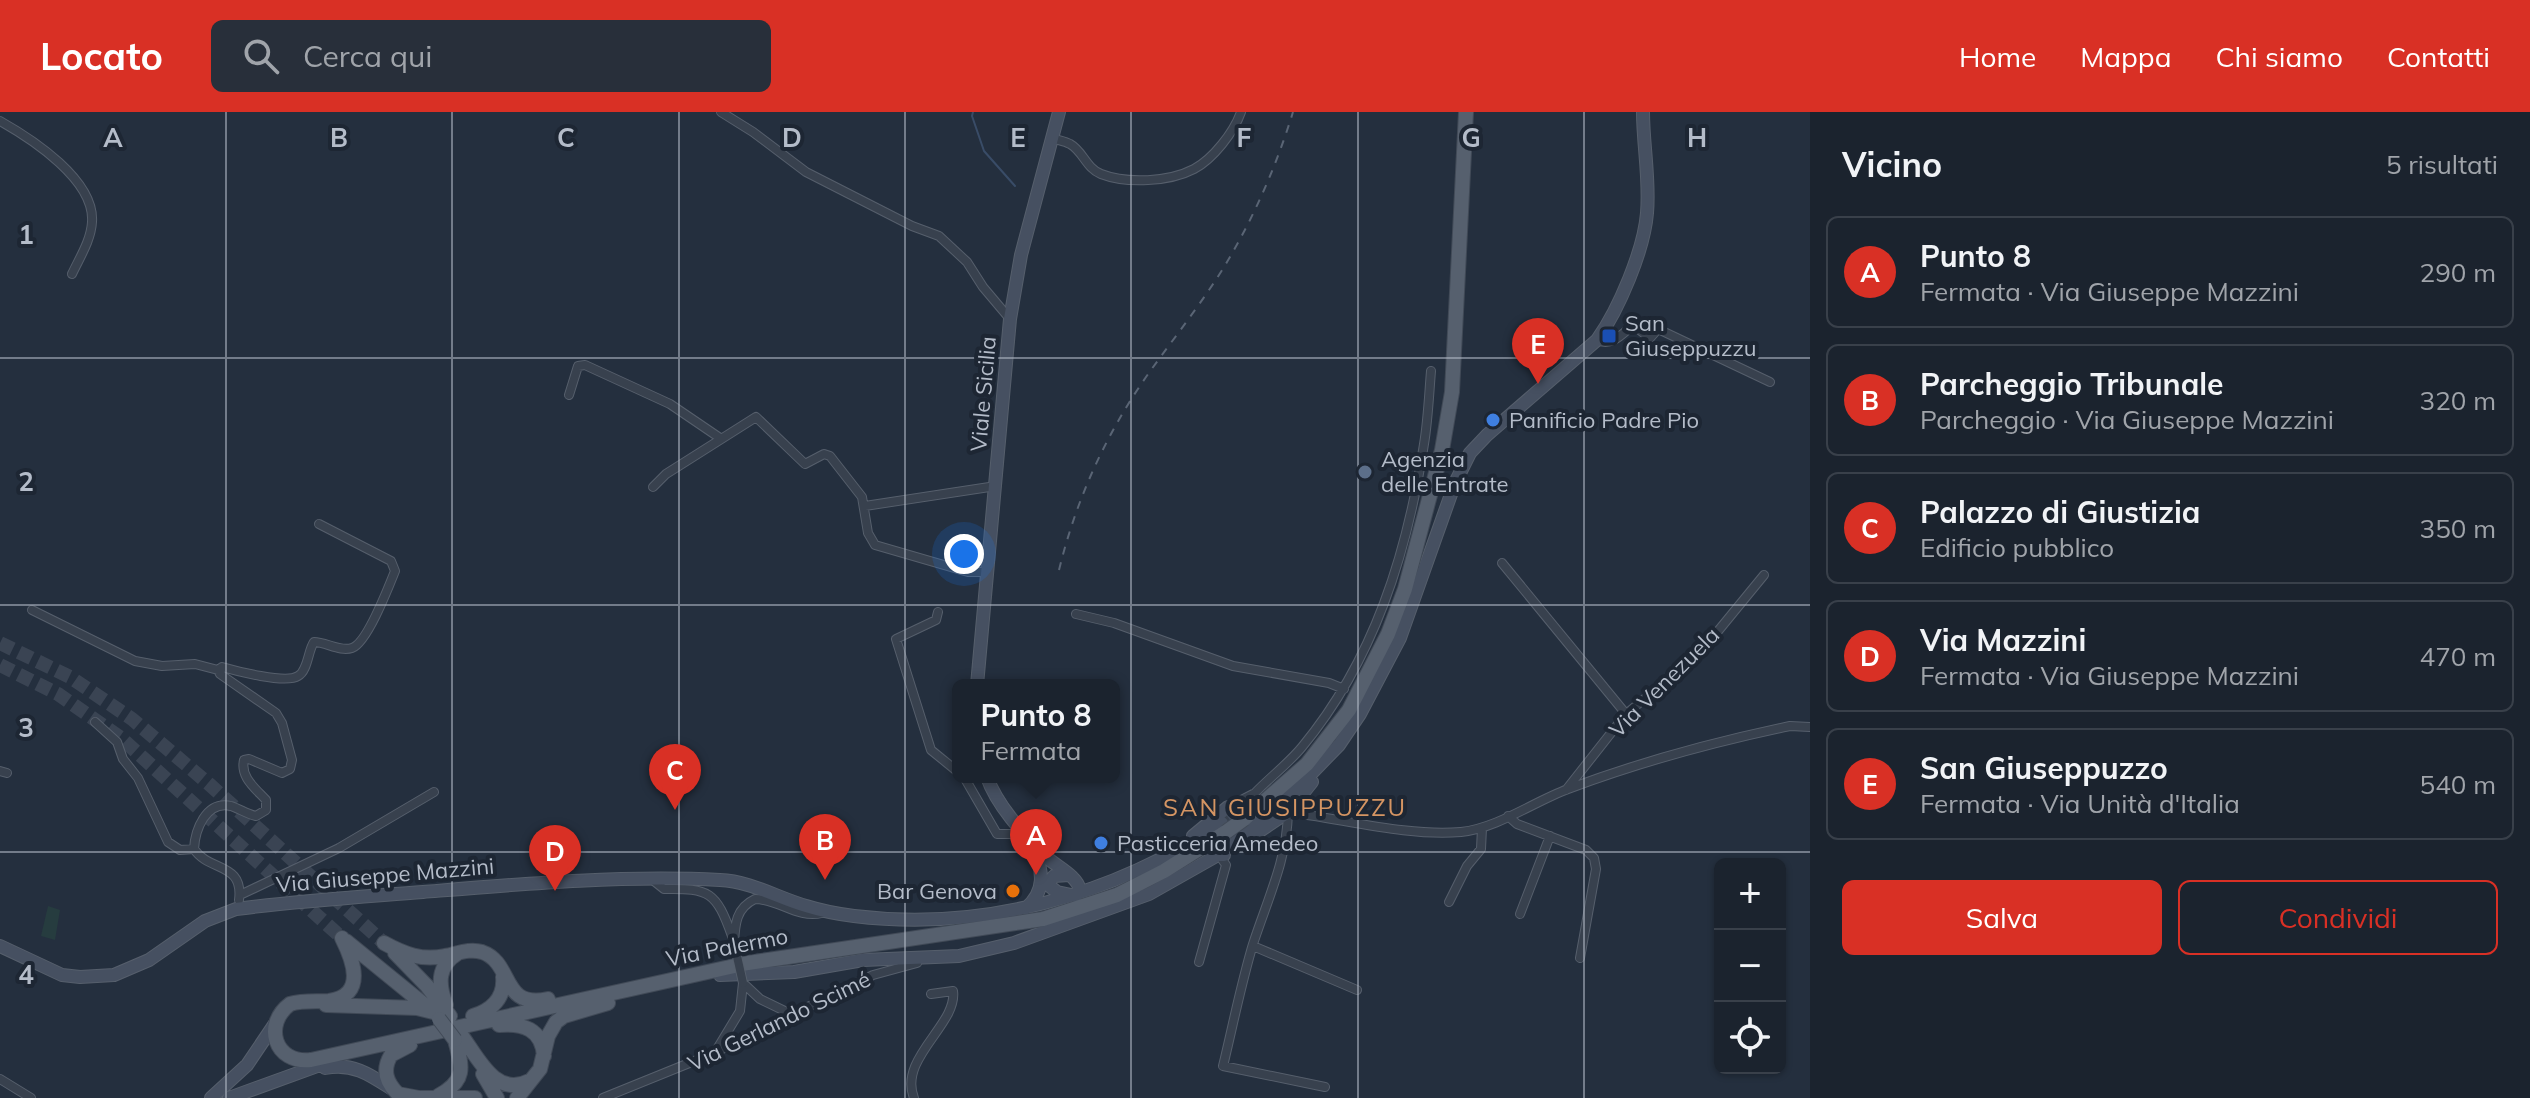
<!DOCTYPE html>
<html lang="it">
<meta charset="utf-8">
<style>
:root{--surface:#1b232e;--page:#282f3a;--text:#f1f3f6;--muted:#a0a4aa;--line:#39404a;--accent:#d93025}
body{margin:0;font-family:Mulish,sans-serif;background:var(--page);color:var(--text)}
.controls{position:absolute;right:24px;bottom:24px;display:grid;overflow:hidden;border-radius:12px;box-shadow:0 2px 6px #0004}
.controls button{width:72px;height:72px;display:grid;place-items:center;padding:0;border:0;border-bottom:2px solid var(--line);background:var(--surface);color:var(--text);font:40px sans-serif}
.you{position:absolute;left:964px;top:442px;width:28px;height:28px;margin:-20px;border:6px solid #fff;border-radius:50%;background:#1a73e8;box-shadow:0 0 0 12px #1a73e833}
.badge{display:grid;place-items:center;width:52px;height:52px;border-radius:50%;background:var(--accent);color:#fff;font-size:26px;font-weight:700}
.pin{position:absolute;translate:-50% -66px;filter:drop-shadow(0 2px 4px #0008)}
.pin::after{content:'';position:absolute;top:42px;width:28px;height:24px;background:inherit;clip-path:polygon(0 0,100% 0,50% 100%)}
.popup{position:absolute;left:952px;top:567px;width:168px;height:104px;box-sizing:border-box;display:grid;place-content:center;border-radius:12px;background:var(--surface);filter:drop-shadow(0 2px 6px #0005);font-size:26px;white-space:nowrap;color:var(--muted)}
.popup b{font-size:30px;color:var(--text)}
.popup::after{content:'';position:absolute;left:50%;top:100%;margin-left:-16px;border:16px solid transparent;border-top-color:var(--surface)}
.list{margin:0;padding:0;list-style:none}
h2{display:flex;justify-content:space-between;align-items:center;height:104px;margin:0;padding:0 32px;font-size:34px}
h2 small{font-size:26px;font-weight:400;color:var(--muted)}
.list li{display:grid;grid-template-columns:52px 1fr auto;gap:24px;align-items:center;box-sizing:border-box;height:112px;margin:0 16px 16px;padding:0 16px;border:2px solid var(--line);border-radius:12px}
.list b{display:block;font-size:30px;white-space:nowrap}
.list p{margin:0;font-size:26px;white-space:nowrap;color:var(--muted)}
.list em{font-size:26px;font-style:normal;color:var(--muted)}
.actions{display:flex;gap:16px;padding:24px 32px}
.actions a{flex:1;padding:18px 0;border:2px solid var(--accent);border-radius:12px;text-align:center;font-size:28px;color:var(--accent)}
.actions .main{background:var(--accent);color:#fff}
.icon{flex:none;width:44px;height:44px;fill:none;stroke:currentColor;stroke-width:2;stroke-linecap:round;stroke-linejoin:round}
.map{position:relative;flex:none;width:1810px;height:986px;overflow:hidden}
header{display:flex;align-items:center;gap:48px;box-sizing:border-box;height:112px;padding:0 40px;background:var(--accent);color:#fff}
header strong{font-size:38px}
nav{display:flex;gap:44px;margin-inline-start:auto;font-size:28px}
.search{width:560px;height:72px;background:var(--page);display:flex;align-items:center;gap:20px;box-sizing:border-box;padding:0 28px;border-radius:12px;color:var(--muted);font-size:30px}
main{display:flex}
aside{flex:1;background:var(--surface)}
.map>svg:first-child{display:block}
.pitch{fill:#263c3f}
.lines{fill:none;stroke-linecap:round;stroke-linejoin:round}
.stream{stroke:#394c67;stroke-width:2}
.primary-tunnel{stroke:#3a4453;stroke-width:14;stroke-dasharray:14 7;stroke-linecap:butt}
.street-casing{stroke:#565f6c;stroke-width:10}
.secondary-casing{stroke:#565f6c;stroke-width:14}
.primary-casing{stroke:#414a57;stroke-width:16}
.street{stroke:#38414e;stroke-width:8}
.secondary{stroke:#465061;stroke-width:12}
.primary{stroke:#56606e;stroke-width:14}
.rail{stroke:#5a6575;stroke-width:2;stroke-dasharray:8 8;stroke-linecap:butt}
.street-bridge-casing{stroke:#565f6c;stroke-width:10;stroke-linecap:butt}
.primary-bridge-casing{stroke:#414a57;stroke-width:16;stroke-linecap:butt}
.street-bridge{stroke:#38414e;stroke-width:8}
.primary-bridge{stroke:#56606e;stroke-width:14}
.grid{fill:none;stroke:#b4bcc9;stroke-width:2;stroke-opacity:0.55}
.transit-dot{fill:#1a4fb4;stroke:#1d2633;stroke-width:3}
.shop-dot{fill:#3f7fe0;stroke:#1d2633;stroke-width:3}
.service-dot{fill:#5c6f8a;stroke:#1d2633;stroke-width:3}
.food-dot{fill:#e8710a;stroke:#1d2633;stroke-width:3}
.labels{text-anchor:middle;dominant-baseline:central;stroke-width:8;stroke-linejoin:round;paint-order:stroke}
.poi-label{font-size:22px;fill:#b4bcc9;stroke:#1d2633;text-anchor:start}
.street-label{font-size:22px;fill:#b4bcc9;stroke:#1d2633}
.neighbourhood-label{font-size:24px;letter-spacing:2px;fill:#d59563;stroke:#1d2633}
.grid-label{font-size:26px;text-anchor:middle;font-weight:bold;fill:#b4bcc9;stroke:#1d2633;stroke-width:8;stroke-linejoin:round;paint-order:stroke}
</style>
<header>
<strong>Locato</strong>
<div class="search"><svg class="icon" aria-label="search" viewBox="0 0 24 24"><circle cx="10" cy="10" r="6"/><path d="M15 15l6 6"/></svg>Cerca qui</div>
<nav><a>Home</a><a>Mappa</a><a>Chi siamo</a><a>Contatti</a></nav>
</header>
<main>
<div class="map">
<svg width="1810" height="986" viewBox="0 0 1810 986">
<rect width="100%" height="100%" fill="#242f3e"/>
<path class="pitch" d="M48,794L60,798L55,828L41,824Z"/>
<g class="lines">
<path class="stream" d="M973,0L972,4L984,39L1015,74"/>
<path class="primary-tunnel" d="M0,531L70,565L132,607L209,672L384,831
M0,553L58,582L121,626L342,826"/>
<g class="street-casing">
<path id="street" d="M721,0L753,20L806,60L912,114L939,124L967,150L983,175L1010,207
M0,9C32,27 95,68 92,110C91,128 80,145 72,162
M1052,26C1057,28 1065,29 1070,32C1083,39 1086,56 1101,62C1127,72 1169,70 1194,57C1213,47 1234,20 1241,0
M1597,228C1612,235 1622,222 1633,213L1650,226L1658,217L1770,270
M569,283L578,254L585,253L670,292L720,326
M653,375L666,362L756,305L805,352L824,342L830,344L862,385L868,421L875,433L968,460H988
M865,394L996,374
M1502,451L1626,602
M32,498L135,549L162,554L195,552L218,558
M938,500L936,508L896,527L931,638L958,660
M1076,502L1114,511L1233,554L1329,571L1344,577
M95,610L117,630L123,647L138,666L168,730L180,738L194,737
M0,659L7,661
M964,665L997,722H1024
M1566,678L1626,602L1700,541L1764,463
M1228,695L1253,682
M1286,700C1340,706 1407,725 1461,720C1498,716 1533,690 1568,677C1640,650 1713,630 1790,614L1810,615
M1288,700C1287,748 1268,786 1253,832C1241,872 1233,913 1223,954L1325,975
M1508,704L1517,712L1586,738L1594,746L1596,757L1580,846
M1222,711C1234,702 1244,693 1254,682C1269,666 1287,653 1302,635C1374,548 1407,442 1424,332C1428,308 1429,283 1431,259
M194,737C195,718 206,688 231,694C240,697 247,702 256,704L266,698V688C255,676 240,665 244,648L249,647L282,661L290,657L292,648L282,611L276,601L220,562L218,558L222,555C236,559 286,572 298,564C308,559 308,538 314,530C326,530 340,540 352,536C367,531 389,474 395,459L391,449L319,412
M194,737C209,760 244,750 239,788
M654,769L664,777C710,776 716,780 732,824
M240,783L339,736L434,680
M1449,790L1467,754L1481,737L1482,716
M1520,802L1550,724
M734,831C735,812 736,796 755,787C779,787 797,807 822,801
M1253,834L1357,878
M1199,850L1226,753L1219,743
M743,871L760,887L791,902
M717,937L740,899L743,871
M0,967L31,986
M603,986L714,941L873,863L917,851
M914,986C898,946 958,912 953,879L931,882"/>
</g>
<g class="secondary-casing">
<path id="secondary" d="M977,573L1010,207L1021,143L1059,0
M987,665C997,694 1023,721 1044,743C1055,754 1077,763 1080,778L1076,784L1057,780L1047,772L1054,764L1069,763
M1193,724L1228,695L1244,717
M1242,731L1288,700L1312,670
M1218,743L1306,667L1339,633L1360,602L1400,526L1455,371L1470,341L1487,323L1597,228C1619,197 1644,138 1647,101C1650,67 1643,33 1643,0
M1026,796C1046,779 1043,759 1034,737
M0,834L62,863L80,865L114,863L149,848L205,809L236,797C298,789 361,785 423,780C521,772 621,763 720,768C750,769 778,786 806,794C822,799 838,802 854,804C984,820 1114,783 1222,711
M720,863L794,860L863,848L959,844L1014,831L1149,782L1218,743H1224
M325,956C354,950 372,964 395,979
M211,986L247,953L276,910
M229,986L331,949"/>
</g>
<g class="primary-casing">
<path id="primary" d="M1244,707L1307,652L1349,598L1388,522L1405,477L1442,338L1452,280L1466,0
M342,826C353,848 367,883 329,889C317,890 303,888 290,892C263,912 274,952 311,948L748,851L1043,807L1117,783L1164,759L1226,720
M346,829L432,899
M384,831C404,842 422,849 445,844C457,842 469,836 482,840C514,851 500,897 548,887
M395,841L427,874L450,904
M326,893L417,896L433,900
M446,893C438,872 437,854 458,841
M473,904C492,898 505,886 503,865
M499,913C523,911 542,917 544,944
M462,924C478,946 496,986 529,969
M410,933L391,943C382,958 386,970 398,982L419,986H475
M483,962L497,986
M438,984C466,969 463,956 455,928
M517,986L540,957L548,924L556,910L564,904L608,891"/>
</g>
<use href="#street" class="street"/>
<use href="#secondary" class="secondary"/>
<use href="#primary" class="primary"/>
<path class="rail" d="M1059,458C1076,388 1105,324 1146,265C1173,227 1203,190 1227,150C1255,103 1277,52 1293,0"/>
<g class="street-bridge-casing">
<path id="street-bridge" d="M734,831L743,871"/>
</g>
<g class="primary-bridge-casing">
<path id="primary-bridge" d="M1226,720L1244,707
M439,907L455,928"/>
</g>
<use href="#street-bridge" class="street-bridge"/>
<use href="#primary-bridge" class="primary-bridge"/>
</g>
<path class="grid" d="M226,0V986M452,0V986M679,0V986M905,0V986M1131,0V986M1358,0V986M1584,0V986M0,246H1810M0,493H1810M0,740H1810"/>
<rect class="transit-dot" x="1601" y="216" width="16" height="16" rx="4"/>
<g class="shop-dot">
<circle cx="1493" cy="308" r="8"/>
<circle cx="1101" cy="731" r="8"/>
</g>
<circle class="service-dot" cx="1365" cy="360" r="8"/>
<circle class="food-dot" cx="1013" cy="779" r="8"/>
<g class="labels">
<g class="poi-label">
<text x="1625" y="211">San<tspan x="1625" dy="25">Giuseppuzzu</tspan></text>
<text x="1509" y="308">Panificio Padre Pio</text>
<text x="1381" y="347">Agenzia<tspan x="1381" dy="25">delle Entrate</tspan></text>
<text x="1117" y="731">Pasticceria Amedeo</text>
<text x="997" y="779" text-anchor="end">Bar Genova</text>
</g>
<g class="street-label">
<text transform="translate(983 282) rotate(-85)">Viale Sicilia</text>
<text transform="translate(1664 570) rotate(-45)">Via Venezuela</text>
<text transform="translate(385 763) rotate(-5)">Via Giuseppe Mazzini</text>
<text transform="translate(727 835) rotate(-11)">Via Palermo</text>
<text transform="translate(779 909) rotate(-26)">Via Gerlando Scimé</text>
</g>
<g class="neighbourhood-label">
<text x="1285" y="695">SAN GIUSIPPUZZU</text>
</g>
</g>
<g class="grid-label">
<text x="113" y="35">A</text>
<text x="339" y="35">B</text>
<text x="566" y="35">C</text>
<text x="792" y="35">D</text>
<text x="1018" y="35">E</text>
<text x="1244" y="35">F</text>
<text x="1471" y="35">G</text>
<text x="1697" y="35">H</text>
<text x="26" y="132">1</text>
<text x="26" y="379">2</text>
<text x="26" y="625">3</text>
<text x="26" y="872">4</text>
</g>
</svg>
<div class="controls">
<button>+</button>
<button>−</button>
<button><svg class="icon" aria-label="locate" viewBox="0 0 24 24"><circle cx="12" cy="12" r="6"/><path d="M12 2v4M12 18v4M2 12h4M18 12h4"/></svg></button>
</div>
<div class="you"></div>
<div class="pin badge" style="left:1036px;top:763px">A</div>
<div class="popup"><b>Punto 8</b>Fermata</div>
<div class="pin badge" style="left:825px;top:768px">B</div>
<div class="pin badge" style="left:675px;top:698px">C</div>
<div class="pin badge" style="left:555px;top:779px">D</div>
<div class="pin badge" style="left:1538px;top:272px">E</div>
</div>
<aside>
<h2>Vicino<small>5 risultati</small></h2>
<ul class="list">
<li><span class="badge">A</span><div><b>Punto 8</b><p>Fermata · Via Giuseppe Mazzini</p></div><em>290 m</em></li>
<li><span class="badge">B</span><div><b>Parcheggio Tribunale</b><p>Parcheggio · Via Giuseppe Mazzini</p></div><em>320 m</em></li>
<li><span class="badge">C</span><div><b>Palazzo di Giustizia</b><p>Edificio pubblico</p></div><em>350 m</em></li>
<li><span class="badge">D</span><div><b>Via Mazzini</b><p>Fermata · Via Giuseppe Mazzini</p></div><em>470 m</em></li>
<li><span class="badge">E</span><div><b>San Giuseppuzzo</b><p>Fermata · Via Unità d'Italia</p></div><em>540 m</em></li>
</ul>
<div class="actions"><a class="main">Salva</a><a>Condividi</a></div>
</aside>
</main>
